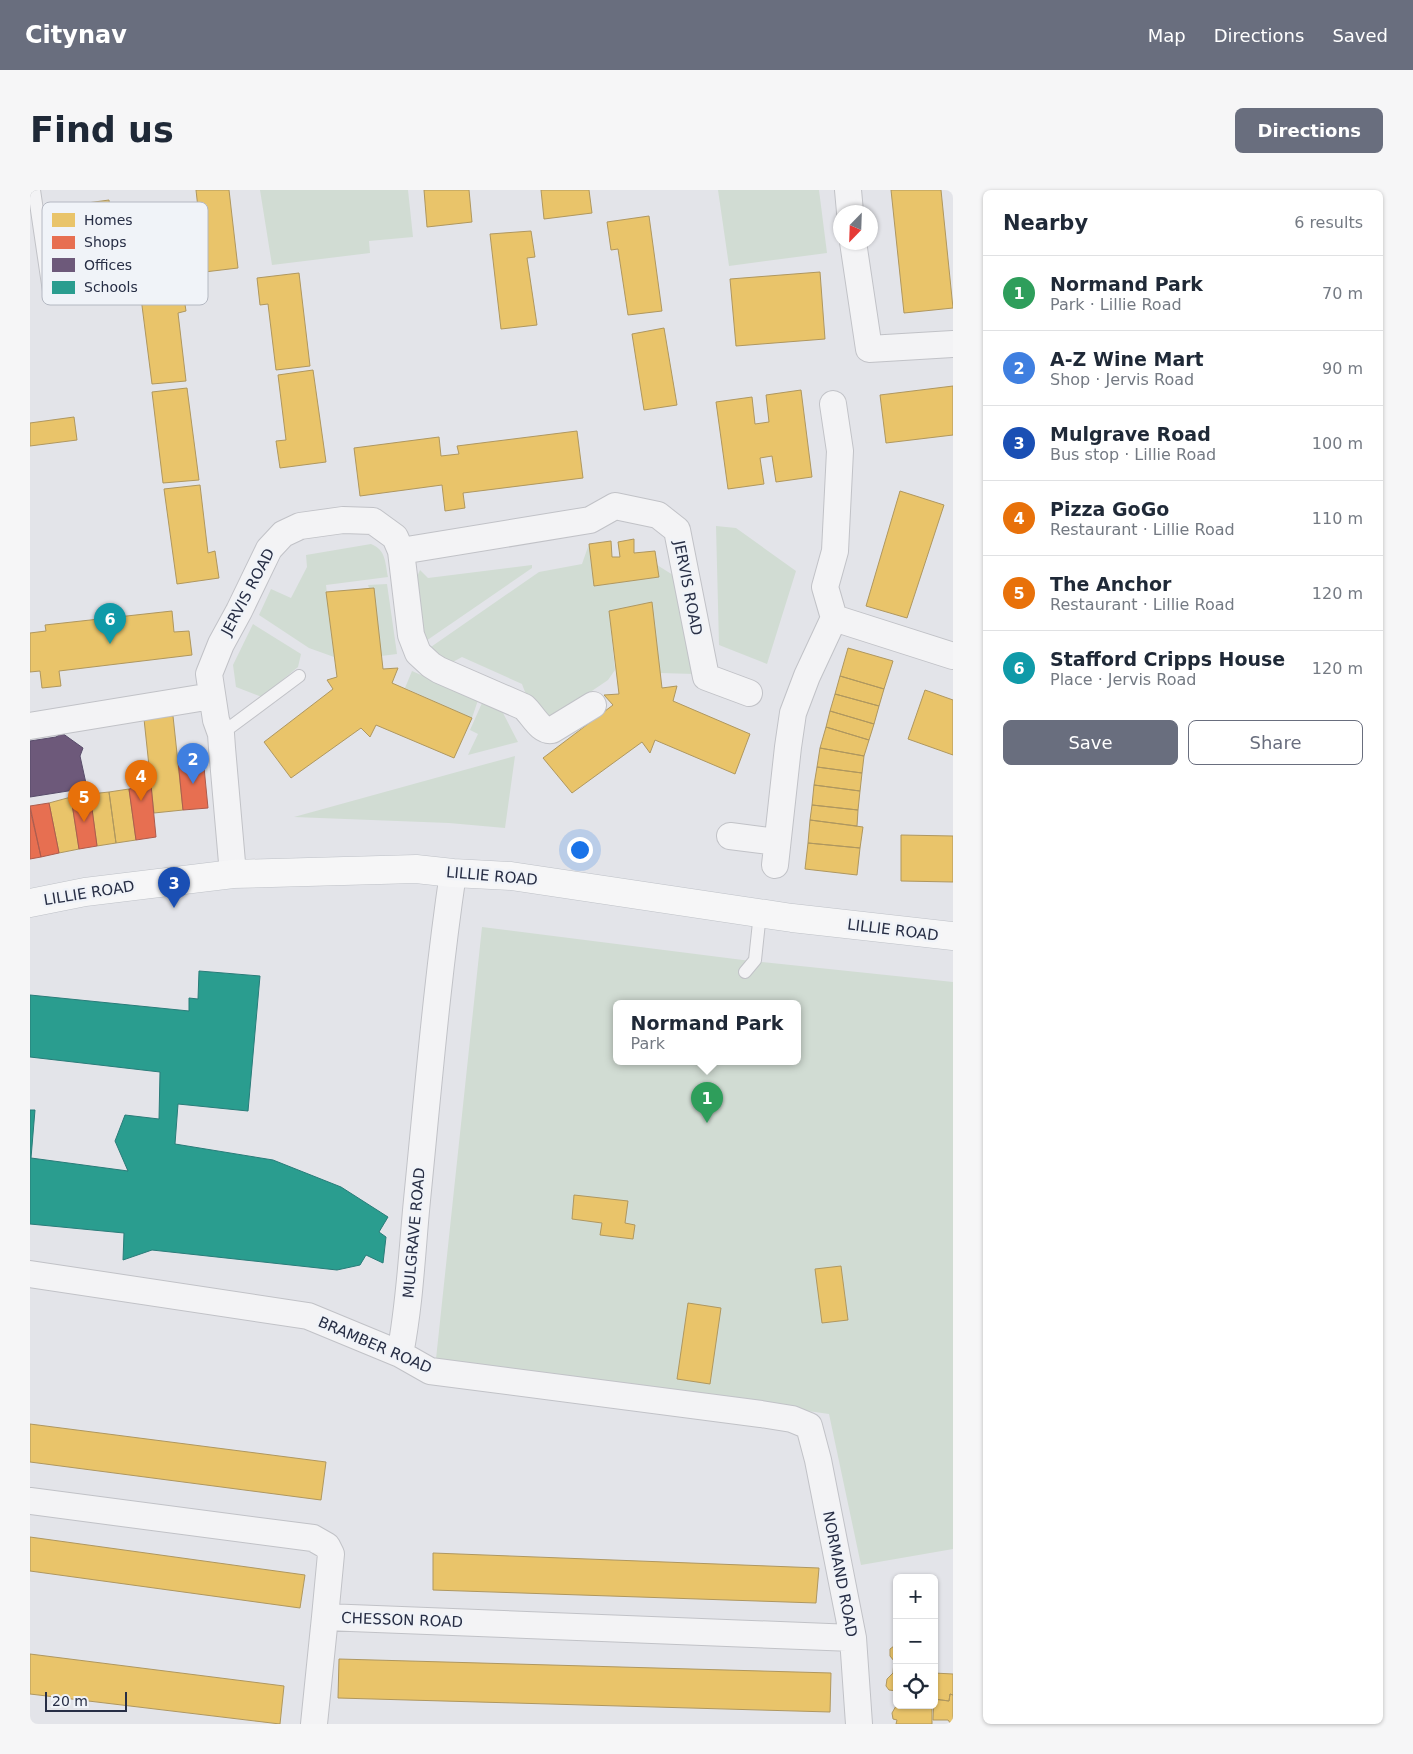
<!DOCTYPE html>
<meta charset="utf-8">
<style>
:root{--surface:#fff;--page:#f6f6f7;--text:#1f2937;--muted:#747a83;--line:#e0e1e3;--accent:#696e7e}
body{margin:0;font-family:"DejaVu Sans",sans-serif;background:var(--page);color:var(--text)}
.controls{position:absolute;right:15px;bottom:15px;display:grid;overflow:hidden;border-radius:8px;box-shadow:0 1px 4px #0004}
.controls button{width:45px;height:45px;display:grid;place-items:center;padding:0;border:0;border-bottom:1px solid var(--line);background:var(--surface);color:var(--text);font:25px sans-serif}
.compass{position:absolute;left:803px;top:15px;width:45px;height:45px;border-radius:50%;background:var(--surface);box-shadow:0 1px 4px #0004;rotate:203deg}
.scale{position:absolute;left:15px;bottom:12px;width:82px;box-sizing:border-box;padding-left:5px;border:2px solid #272e45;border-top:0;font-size:14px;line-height:18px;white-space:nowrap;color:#272e45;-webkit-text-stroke:4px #f0f3f8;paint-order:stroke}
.you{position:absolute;left:549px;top:659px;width:18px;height:18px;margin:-12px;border:4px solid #fff;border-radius:50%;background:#1a73e8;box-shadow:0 0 0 8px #1a73e833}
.badge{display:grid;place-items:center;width:32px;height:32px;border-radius:50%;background:var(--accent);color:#fff;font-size:16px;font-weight:700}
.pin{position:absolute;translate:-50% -41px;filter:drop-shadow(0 1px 2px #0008)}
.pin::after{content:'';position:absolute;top:26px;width:18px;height:15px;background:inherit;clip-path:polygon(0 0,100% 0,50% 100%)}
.popup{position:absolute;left:583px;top:810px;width:188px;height:65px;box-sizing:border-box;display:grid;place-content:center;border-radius:8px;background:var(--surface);filter:drop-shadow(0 1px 4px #0005);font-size:16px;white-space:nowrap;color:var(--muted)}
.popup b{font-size:19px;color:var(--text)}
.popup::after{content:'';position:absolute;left:50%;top:100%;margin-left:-10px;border:10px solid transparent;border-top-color:var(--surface)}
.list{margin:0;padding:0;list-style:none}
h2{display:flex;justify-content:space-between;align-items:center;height:65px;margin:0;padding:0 20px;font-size:21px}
h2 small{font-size:16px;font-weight:400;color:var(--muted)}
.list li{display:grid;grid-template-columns:32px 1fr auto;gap:15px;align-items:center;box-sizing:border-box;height:75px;padding:0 20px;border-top:1px solid var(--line)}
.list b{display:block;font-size:19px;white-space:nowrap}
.list p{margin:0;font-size:16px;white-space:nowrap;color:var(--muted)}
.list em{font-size:16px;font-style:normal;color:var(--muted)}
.actions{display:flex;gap:10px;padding:15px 20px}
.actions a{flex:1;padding:11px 0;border:1px solid var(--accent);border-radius:8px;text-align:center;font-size:18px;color:var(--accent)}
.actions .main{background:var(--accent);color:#fff}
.icon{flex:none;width:28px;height:28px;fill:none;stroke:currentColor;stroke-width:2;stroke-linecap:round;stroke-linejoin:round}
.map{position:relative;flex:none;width:923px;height:1534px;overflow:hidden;border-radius:8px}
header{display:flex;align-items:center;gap:30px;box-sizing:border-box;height:70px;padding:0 25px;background:var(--accent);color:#fff}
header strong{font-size:24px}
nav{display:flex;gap:28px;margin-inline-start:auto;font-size:18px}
.intro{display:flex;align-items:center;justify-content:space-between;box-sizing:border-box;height:120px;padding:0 30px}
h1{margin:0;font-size:35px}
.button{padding:12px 22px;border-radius:8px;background:var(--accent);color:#fff;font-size:18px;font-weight:700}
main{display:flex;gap:30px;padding:0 30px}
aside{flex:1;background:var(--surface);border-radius:8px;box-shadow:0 1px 4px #0004}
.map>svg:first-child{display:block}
.green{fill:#d1dcd3;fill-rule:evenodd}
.homes{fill:#e9c46a;stroke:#af975f}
.shops{fill:#e76f51;stroke:#ad5c4d}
.offices{fill:#6d597a;stroke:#584c6a}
.schools{fill:#2a9d8f;stroke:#297c79}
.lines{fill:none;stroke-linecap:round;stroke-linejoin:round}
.service-casing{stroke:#c1c2c7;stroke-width:14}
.minor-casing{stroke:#c1c2c7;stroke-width:28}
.primary-casing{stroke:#bec1c7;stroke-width:29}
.service{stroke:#f3f3f5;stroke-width:12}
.minor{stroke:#f3f3f5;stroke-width:26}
.primary{stroke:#f6f6f7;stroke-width:28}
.labels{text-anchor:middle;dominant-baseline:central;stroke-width:5;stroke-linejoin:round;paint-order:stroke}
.street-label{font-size:15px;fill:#272e45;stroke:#f0f3f8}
.key{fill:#f0f3f8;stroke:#b4b8c2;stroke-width:1}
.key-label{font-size:14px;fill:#272e45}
</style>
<header>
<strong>Citynav</strong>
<nav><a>Map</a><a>Directions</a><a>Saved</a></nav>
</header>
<div class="intro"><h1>Find us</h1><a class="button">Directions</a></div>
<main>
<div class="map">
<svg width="923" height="1534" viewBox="0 0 923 1534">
<rect width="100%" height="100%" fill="#e3e4e9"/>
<path class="green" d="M230,0H378L383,47L339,51L340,63L242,75Z
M688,0H789L797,63L699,76Z
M686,336L706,338L766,381L737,474L689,455Z
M341,354C356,360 355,372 358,387L296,395L304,467L279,458L229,425L241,399L261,408L277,377L276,365Z
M559,354L564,396L629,387L627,375L643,385L665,484L630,483L622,412L579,421L585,480L578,490L522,528C506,524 497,509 492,494L432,467L419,474L398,459L509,382L552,374Z
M502,375V378L393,453L386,389L390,380L398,388Z
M357,394L367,464L351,466L343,398H339L338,395Z
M223,434L271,464L268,477L232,507L206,497L203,475Z
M382,481L448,510L442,528L375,498Z
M452,513L472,521L488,552L438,565L448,544L440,540Z
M485,566L475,638L419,633L264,627Z
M452,737L713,770L923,792V1359L831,1375L799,1224L406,1169ZM587,814H767V872H587Z"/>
<path class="homes" d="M166,0H199L208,78L166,83L162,56L172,55Z
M394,0H439L442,32L397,37Z
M511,0H559L562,23L514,29Z
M861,0H911L923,118L874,123Z
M79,10L88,91L45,96L35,16Z
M619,26L632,121L598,125L588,59L581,60L577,32Z
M501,41L505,67L497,68L507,135L471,139L460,44Z
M790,82L795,149L706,156L700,89Z
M269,83L280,176L246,180L238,114L230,115L227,88Z
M152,95L156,121L148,123L156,191L122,194L110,100Z
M634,138L647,215L614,220L602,144Z
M283,180L296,272L250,278L246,251L256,250L248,185Z
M923,196V245L856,253L850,205Z
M157,198L169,290L133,293L122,202Z
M771,200L782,287L746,292L742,266L730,268L734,294L698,299L686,212L722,207L725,234L739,232L736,205Z
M44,227L47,250L0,256V233Z
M547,241L553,288L433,303L435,318L415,321L412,295L330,306L324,258L409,247L411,266L429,264L427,256Z
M170,295L178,363L185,361L189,388L147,394L134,299Z
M870,301L914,315L877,428L836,416Z
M604,349V363L625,361L629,387L564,396L559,354L581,351L582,367H590L588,352Z
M344,398L353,479L368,478L362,493L442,528L424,568L346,535L340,547L331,538L261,588L234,552L303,499L297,490L307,487L296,402Z
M622,412L632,498L647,496L643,511L720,544L705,584L625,550L620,563L612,552L542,603L513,568L583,515L574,505L589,504L579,421Z
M142,421L144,442L159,441L162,465L29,481L31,496L12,498L10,481L0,482V443L16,441L15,435Z
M818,458L863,471L854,499L810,486Z
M810,486L854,499L849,516L805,504Z
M895,500L923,510V565L878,549Z
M805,504L849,516L844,534L800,521Z
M800,521L844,534L839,550L796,537Z
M143,526L153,620L124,623L114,529Z
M796,537L839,550L834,566L790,558Z
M790,558L834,566L832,583L787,577Z
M787,577L832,583L830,601L784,595Z
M784,595L830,601L828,620L782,615Z
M99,599L106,650L86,653L79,602Z
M79,602L86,653L67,656L60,604Z
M41,607L49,659L29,663L19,613Z
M782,615L828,620L827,636L780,630Z
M780,630L833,637L830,658L778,653Z
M871,645L923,646V692L871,691Z
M778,653L830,658L827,685L775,679Z
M544,1005L598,1011L595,1033L605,1035L603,1049L570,1045L572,1033L542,1029Z
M811,1076L818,1130L792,1133L785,1079Z
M658,1113L691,1118L680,1194L647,1189Z
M0,1234L296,1272L291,1310L0,1272Z
M0,1347L275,1385L270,1418L0,1381Z
M403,1363L789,1378L786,1413L403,1400Z
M864,1456H867V1501L859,1500L856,1496L857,1489L863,1483L864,1471L860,1466V1459Z
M0,1464L254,1496L250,1534L0,1504Z
M309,1469L801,1483L800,1522L308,1508Z
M904,1483L923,1484V1505L920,1504L919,1511L904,1509Z
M920,1504L923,1505V1534H921L918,1530H903L904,1509L919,1511Z
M866,1516L902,1517V1534H866L867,1530L863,1529L862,1523Z"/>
<path class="shops" d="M173,567L178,618L153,620L148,570Z
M121,595L126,647L106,650L99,599Z
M60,604L67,656L49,659L41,607Z
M19,613L29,663L11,667L0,616Z
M0,619L11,667L0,669Z"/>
<path class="offices" d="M32,543L53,558L50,566L57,598L0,607V551L26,547Z"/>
<path class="schools" d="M169,781L230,786L218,921L148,914L145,954L243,970L311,997L358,1027L349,1042L356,1047L353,1073L336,1065L330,1075L307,1080L122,1060L93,1070L94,1043L0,1034V920H5L1,968L98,981L85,951L95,925L129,929L130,882L0,867V805L159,821V808L168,809Z"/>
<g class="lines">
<g class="service-casing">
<path id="service" d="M4,0L20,108
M191,544L269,486
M715,782L725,770L730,723"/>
</g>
<g class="minor-casing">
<path id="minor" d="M818,0L820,22
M823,52L839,159L923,154
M371,361L560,330L585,316L628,325L647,340L676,487L719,503
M804,428L923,466
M0,536L182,506
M700,646L747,652
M745,675L758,557L763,523L777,486L804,428L795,397L805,361L810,261L803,214
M203,684L192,558L191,544L186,530L179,484L191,454L209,421L239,359L253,344L270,336L313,330L343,331L365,347L371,361L381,445L388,463L401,475L409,480L494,517C503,525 510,542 522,540L563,515
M0,1084L278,1126L370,1164L400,1181L731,1224L762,1229L779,1236L788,1270L823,1448L829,1534
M370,1164C380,1113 382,1061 387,1010C398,901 407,791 423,683
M0,1311L283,1348L297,1356L301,1364L295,1427L823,1448
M284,1534L295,1427"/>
</g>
<g class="primary-casing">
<path id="primary" d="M0,713L55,702L203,684L386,679L423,683L481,686L762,728L923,746"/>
</g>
<use href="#service" class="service"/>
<use href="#minor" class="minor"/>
<use href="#primary" class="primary"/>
</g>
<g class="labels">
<g class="street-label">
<text transform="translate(658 398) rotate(79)">JERVIS ROAD</text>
<text transform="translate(218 402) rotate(-62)">JERVIS ROAD</text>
<text transform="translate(462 686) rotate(5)">LILLIE ROAD</text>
<text transform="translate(59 703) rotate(-9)">LILLIE ROAD</text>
<text transform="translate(863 740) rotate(7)">LILLIE ROAD</text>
<text transform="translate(384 1043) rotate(-85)">MULGRAVE ROAD</text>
<text transform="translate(345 1155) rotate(23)">BRAMBER ROAD</text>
<text transform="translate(810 1384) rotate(79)">NORMAND ROAD</text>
<text transform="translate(372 1430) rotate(2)">CHESSON ROAD</text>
</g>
</g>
<rect x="12" y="12" width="166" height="103" rx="8" class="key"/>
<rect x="22" y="23" width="23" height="14" fill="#e9c46a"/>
<rect x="22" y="46" width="23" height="13" fill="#e76f51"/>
<rect x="22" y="68" width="23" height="14" fill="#6d597a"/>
<rect x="22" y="91" width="23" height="13" fill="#2a9d8f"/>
<g class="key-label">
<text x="54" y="35">Homes</text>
<text x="54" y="57">Shops</text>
<text x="54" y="80">Offices</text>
<text x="54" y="102">Schools</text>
</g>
</svg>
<div class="controls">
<button>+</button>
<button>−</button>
<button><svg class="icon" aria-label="locate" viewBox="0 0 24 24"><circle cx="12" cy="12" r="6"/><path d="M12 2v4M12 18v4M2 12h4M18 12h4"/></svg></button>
</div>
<svg class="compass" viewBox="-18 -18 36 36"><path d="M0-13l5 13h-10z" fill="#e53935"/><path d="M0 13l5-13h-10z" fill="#747a83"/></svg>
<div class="scale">20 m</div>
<div class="you"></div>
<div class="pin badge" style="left:677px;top:933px;background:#2e9e5b">1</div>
<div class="popup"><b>Normand Park</b>Park</div>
<div class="pin badge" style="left:163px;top:594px;background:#3f7fe0">2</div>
<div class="pin badge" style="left:144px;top:718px;background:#1a4fb4">3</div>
<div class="pin badge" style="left:111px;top:611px;background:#e8710a">4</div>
<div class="pin badge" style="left:54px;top:632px;background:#e8710a">5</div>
<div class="pin badge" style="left:80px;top:454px;background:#0f9aa8">6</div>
</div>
<aside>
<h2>Nearby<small>6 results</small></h2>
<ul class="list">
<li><span class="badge" style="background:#2e9e5b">1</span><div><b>Normand Park</b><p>Park · Lillie Road</p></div><em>70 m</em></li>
<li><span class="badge" style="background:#3f7fe0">2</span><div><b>A-Z Wine Mart</b><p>Shop · Jervis Road</p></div><em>90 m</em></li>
<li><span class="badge" style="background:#1a4fb4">3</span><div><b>Mulgrave Road</b><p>Bus stop · Lillie Road</p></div><em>100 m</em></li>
<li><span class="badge" style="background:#e8710a">4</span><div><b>Pizza GoGo</b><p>Restaurant · Lillie Road</p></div><em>110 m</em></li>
<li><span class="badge" style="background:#e8710a">5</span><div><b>The Anchor</b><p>Restaurant · Lillie Road</p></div><em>120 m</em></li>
<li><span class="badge" style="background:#0f9aa8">6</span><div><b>Stafford Cripps House</b><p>Place · Jervis Road</p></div><em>120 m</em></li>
</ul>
<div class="actions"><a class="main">Save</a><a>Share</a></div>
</aside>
</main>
